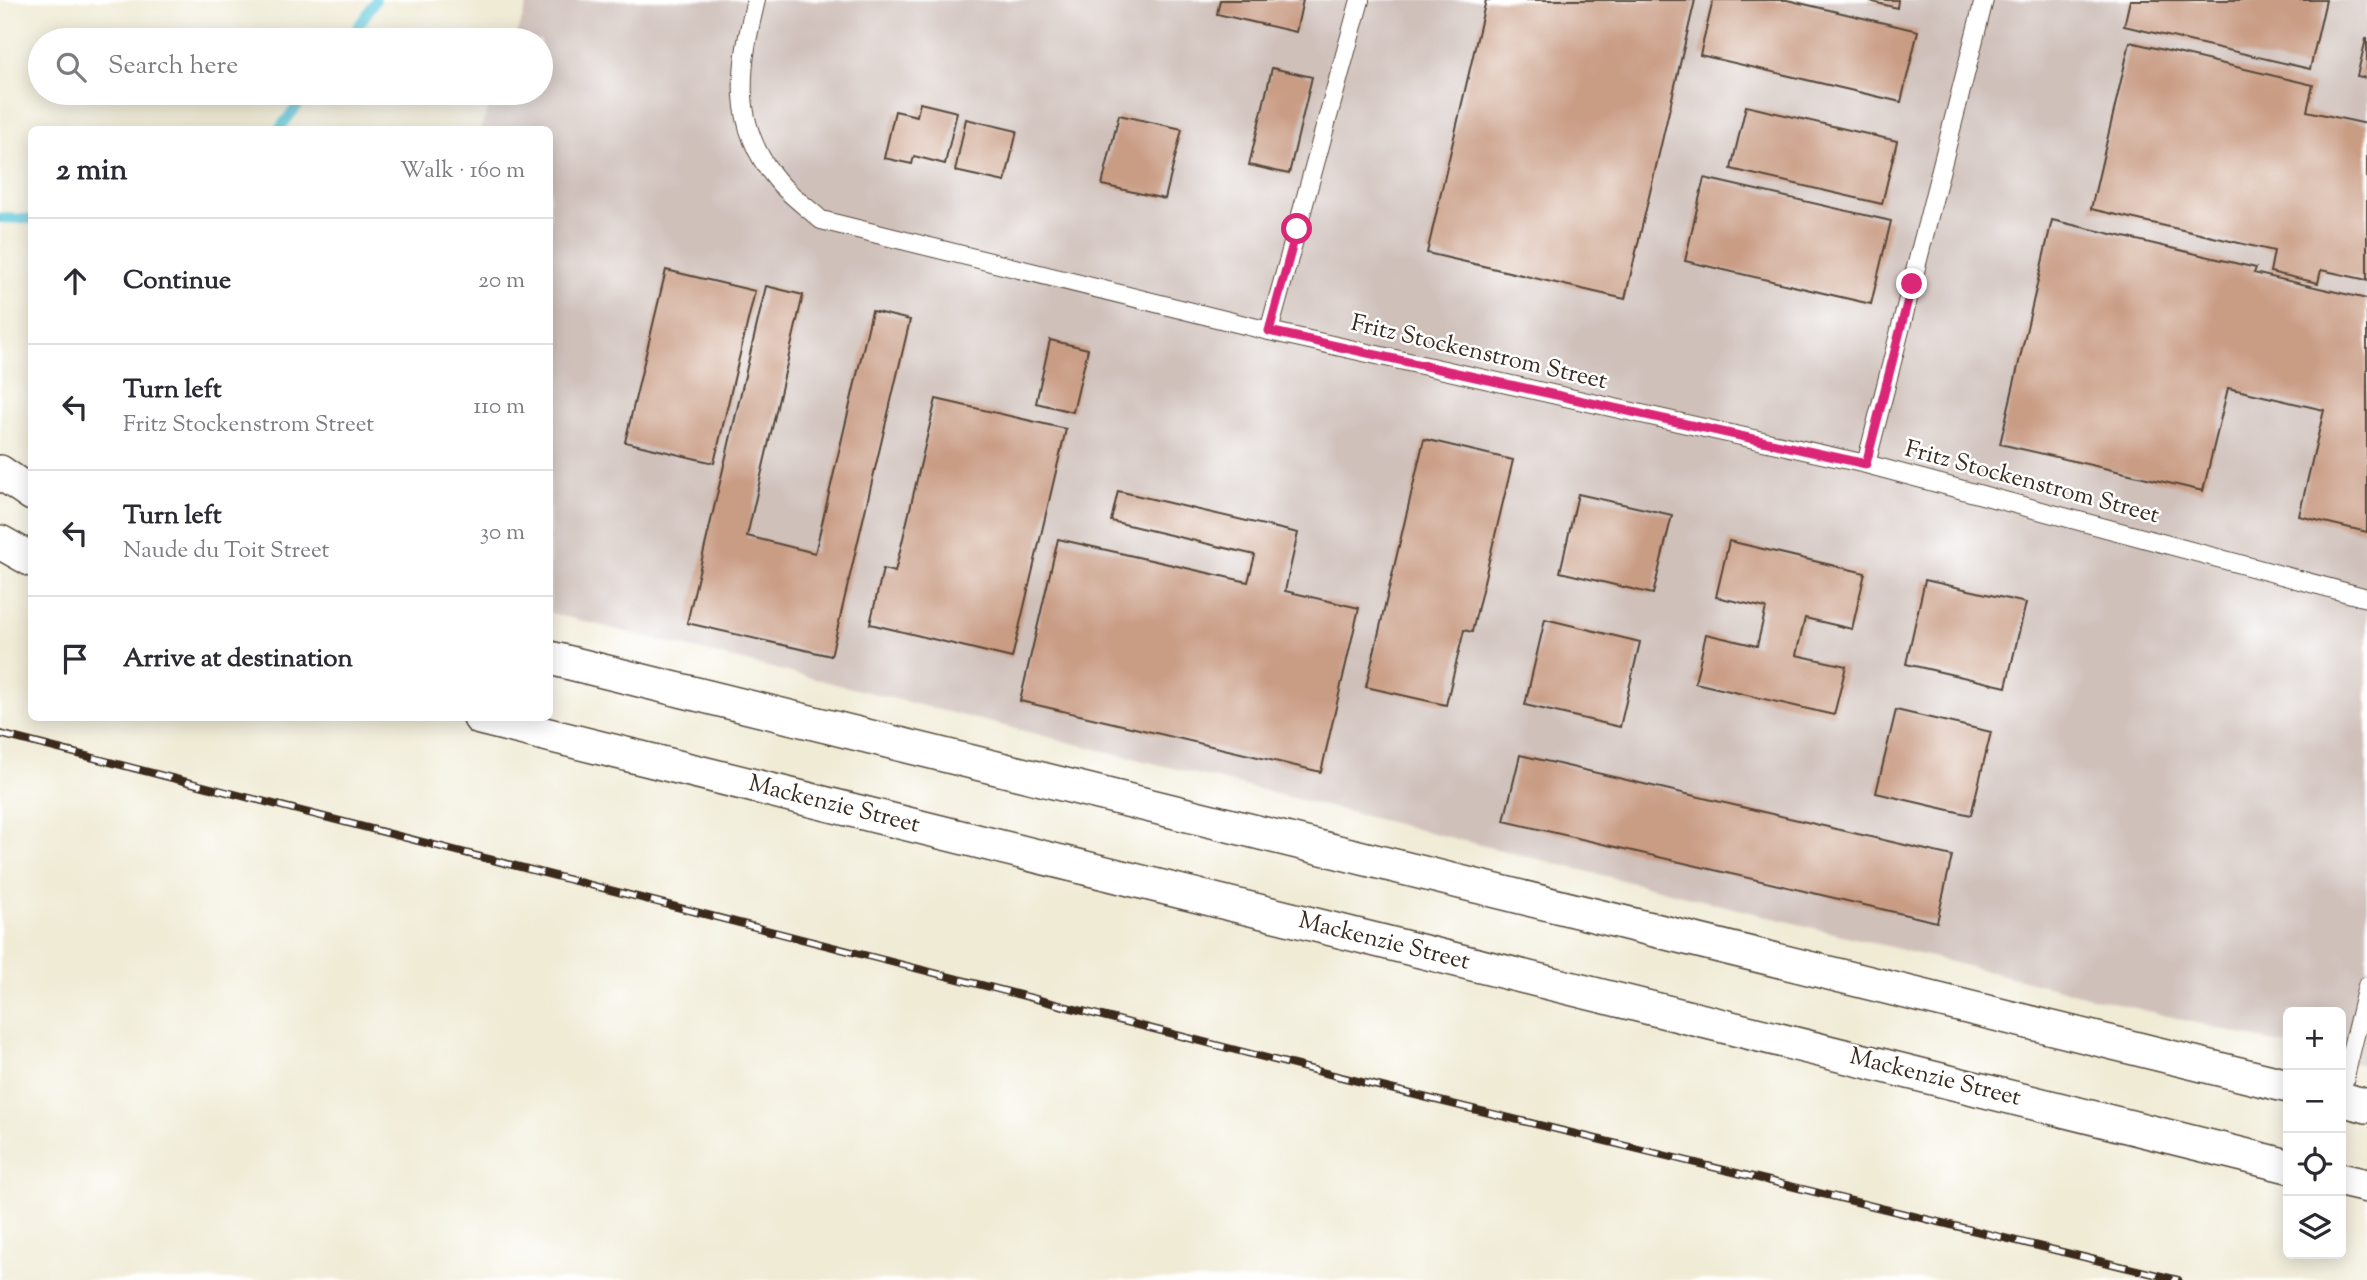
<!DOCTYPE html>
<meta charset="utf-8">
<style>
:root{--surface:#fff;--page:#f7f7f7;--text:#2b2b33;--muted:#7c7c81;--line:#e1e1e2}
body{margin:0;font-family:"Sorts Mill Goudy",serif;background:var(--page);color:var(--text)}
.controls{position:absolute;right:21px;bottom:21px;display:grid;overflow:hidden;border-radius:10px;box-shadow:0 4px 18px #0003}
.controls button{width:63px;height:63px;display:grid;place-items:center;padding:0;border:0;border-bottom:2px solid var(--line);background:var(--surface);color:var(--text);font:35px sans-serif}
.stop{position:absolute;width:21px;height:21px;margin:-16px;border:5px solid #db2777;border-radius:50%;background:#fff}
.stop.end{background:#db2777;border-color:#fff;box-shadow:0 2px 7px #0008}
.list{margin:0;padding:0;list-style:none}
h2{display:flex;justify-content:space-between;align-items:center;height:91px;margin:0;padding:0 28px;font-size:30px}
h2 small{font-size:23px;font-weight:400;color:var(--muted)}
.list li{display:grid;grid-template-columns:46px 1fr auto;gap:21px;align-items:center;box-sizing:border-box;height:126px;padding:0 28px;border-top:2px solid var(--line)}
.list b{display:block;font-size:26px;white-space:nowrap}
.list p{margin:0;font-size:23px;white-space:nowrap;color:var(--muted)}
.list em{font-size:23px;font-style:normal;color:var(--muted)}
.icon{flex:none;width:38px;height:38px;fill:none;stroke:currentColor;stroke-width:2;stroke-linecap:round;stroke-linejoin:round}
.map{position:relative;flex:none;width:2367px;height:1280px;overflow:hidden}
.search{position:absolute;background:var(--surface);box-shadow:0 4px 18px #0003;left:28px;top:28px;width:525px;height:77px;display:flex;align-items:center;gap:18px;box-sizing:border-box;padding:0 24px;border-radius:38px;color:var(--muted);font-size:26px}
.panel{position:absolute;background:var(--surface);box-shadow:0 4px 18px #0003;left:28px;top:126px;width:525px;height:595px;border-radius:10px}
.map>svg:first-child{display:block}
.industrial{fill:#cfc0ba}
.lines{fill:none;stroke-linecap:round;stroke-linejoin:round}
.stream{stroke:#5fc8db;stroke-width:10}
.building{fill:#c99c84}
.service-casing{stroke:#564739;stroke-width:20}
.minor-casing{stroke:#564739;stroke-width:36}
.service{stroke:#fff;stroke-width:18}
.minor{stroke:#fff;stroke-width:33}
.rail-casing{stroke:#3b2a1e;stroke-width:8}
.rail{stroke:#fff;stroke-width:5;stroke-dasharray:16;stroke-linecap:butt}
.route{stroke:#db2777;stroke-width:9}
.labels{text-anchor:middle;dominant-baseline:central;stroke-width:5;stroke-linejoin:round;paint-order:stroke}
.street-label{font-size:24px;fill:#3b2a1e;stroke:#fff}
</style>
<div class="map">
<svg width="2367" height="1280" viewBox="0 0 2367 1280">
<rect width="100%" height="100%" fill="#fff"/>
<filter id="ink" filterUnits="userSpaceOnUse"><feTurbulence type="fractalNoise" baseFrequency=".0143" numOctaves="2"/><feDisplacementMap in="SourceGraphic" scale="14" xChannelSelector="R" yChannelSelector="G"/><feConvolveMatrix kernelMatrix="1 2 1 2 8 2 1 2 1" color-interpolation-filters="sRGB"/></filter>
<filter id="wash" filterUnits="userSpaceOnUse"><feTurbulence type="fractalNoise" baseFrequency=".00686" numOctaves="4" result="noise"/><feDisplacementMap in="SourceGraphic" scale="28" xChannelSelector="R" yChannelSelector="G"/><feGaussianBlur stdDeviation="1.57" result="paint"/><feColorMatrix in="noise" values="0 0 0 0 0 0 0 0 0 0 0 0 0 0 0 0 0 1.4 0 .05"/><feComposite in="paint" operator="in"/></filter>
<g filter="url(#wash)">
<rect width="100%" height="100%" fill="#f0ebd5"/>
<path class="industrial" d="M529,0H2367V1066L2341,1060V1012H2288V1046L550,613V130H480L494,93H541V40H514Z"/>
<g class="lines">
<path class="stream" d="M349,40L376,0
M278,130L308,93
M0,218L32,219"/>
</g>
<g id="blocks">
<path class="building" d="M1220,0H1303L1296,32L1217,14Z
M1486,0H1695L1625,299L1427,253Z
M1713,0H1787L1918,31L1901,102L1700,55Z
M1865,0H1898L1897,8Z
M2130,0H2326L2310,69L2124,26Z
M2366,39H2367V78L2357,76Z
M2130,42L2313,85L2307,111L2367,124V280L2321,270L2318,283L2270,272L2274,251L2091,209Z
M1272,68L1312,77L1289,174L1249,165Z
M920,103L957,112L945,164L914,156L912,164L884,158L895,111L917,116Z
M1746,106L1897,141L1882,204L1731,169Z
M1119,115L1182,129L1165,199L1102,185Z
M966,119L1017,131L1005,182L955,171Z
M1704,178L1891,221L1871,304L1685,261Z
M2052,220L2256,268L2254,273L2367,299V532L2299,516L2324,410L2228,388L2203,491L2000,444Z
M666,270L755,291L714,463L625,442Z
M766,286L803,295L747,536L815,553L872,311L910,320L831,656L687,623Z
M1050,340L1088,349L1073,412L1036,403Z
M936,399L1066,429L1012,658L870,624L883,569L895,572Z
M1424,439L1513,460L1472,632L1464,630L1446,705L1366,687Z
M1118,491L1298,533L1285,591L1359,608L1321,772L1020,701L1058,539L1248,582L1255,555L1111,521Z
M1578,494L1672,515L1653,594L1560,572Z
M1729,541L1865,573L1852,629L1805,618L1796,655L1846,666L1834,715L1695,683L1706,634L1757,646L1766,608L1716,597Z
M1925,580L2026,603L2006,687L1906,664Z
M1545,619L1640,642L1620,727L1525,705Z
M1896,710L1991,732L1971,815L1876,793Z
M1520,755L1952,856L1937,922L1504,821Z"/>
</g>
</g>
<g filter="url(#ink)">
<use href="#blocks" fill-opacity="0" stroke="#564739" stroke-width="2"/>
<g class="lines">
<g class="service-casing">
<path id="service" d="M756,0C740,65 730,125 777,180C789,195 807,207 821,220L1269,331L1866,464L2367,598
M1269,331L1360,0
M1866,464L1984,0
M2341,1093L2367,986"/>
</g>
<g class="minor-casing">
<path id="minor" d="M0,472L32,494
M0,542L32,560
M550,658L2288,1086
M480,718L2288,1166
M2341,1099L2367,1106
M2341,1180L2367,1186"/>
</g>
<use href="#service" class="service"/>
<use href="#minor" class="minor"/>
<g class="rail-casing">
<path id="rail" d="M0,734L1337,1076L2178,1280"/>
</g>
<use href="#rail" class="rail"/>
</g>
</g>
<g class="lines" filter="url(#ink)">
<path class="route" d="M1297,229L1269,331L1866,464L1912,284"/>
</g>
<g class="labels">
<g class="street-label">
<text transform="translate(1479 353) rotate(13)">Fritz Stockenstrom Street</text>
<text transform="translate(2032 483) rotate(15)">Fritz Stockenstrom Street</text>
<text transform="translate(834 805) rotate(14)">Mackenzie Street</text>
<text transform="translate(1384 942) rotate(14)">Mackenzie Street</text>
<text transform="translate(1935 1078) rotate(14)">Mackenzie Street</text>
</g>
</g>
</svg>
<div class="controls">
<button>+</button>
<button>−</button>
<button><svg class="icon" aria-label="locate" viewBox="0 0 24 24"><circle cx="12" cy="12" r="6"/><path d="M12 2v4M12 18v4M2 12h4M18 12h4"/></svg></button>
<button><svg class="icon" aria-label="layers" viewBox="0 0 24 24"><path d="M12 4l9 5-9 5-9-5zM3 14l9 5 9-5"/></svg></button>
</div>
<div class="stop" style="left:1297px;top:229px"></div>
<div class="stop end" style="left:1912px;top:284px"></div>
<div class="search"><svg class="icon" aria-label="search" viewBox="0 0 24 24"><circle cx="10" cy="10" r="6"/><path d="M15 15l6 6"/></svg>Search here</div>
<section class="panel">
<h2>2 min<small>Walk · 160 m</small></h2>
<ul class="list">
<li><svg class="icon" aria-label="ahead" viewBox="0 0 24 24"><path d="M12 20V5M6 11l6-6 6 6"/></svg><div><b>Continue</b></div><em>20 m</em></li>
<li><svg class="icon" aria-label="left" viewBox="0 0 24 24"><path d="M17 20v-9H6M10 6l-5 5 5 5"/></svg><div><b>Turn left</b><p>Fritz Stockenstrom Street</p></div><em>110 m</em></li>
<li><svg class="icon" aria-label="left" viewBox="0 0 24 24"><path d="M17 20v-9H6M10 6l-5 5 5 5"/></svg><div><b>Turn left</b><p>Naude du Toit Street</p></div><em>30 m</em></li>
<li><svg class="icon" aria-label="arrive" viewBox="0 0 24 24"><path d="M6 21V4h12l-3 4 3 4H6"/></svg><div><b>Arrive at destination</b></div></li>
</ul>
</section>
</div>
